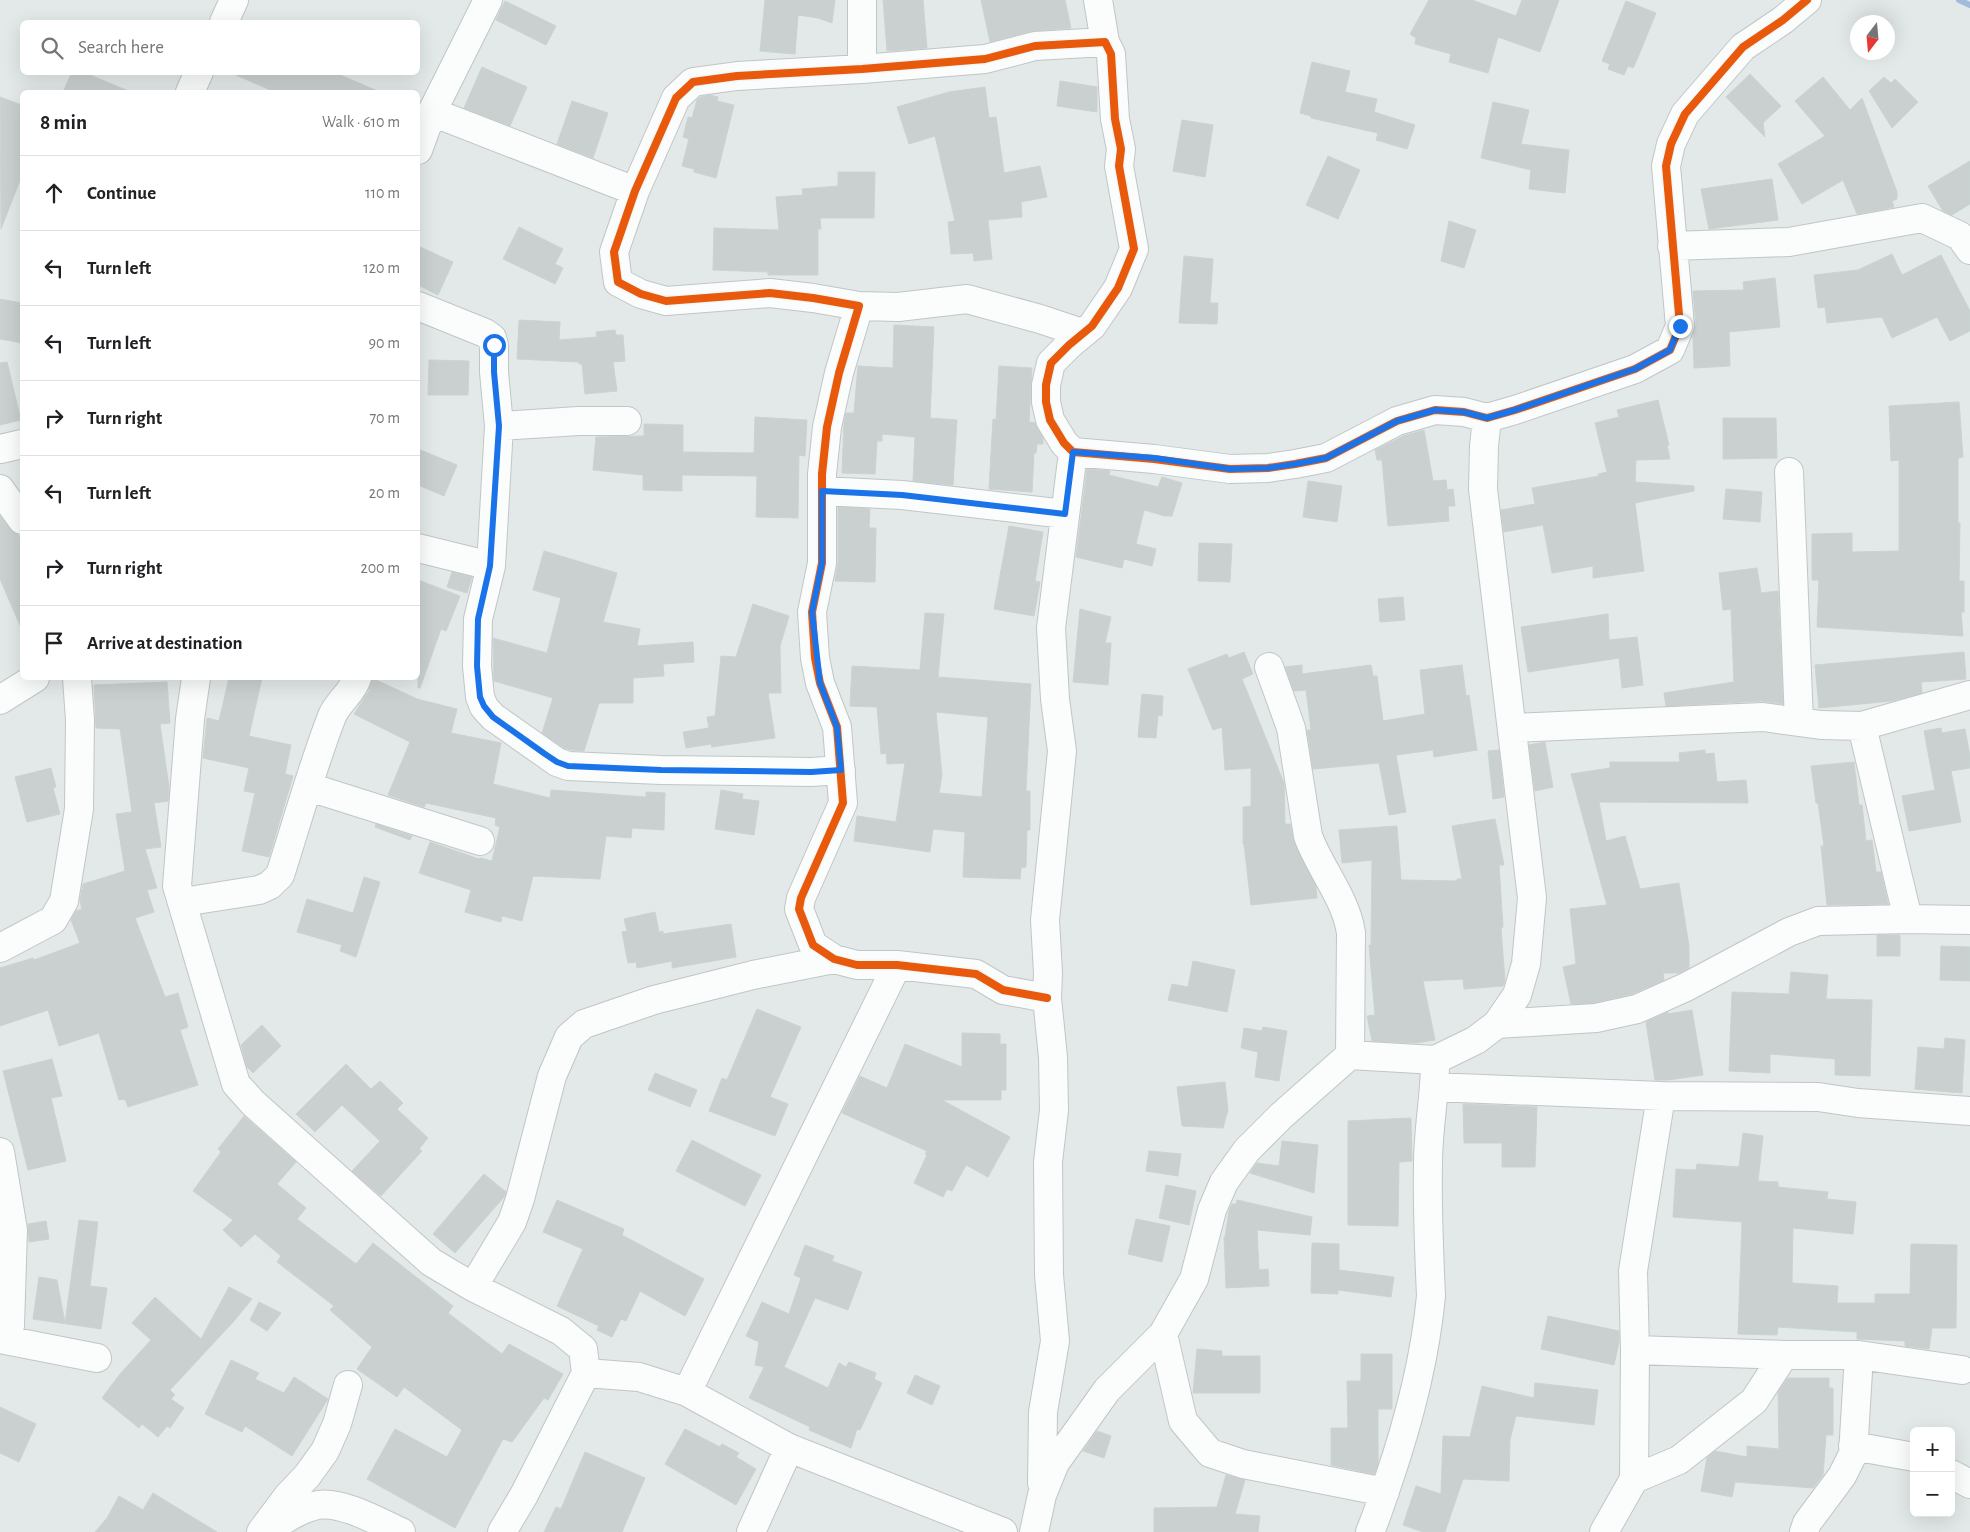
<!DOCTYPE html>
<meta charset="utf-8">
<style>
:root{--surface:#fff;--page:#f2f2f2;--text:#202124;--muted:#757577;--line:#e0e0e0}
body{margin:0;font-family:"Alegreya Sans",sans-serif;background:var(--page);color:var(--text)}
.controls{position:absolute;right:15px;bottom:15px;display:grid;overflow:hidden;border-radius:8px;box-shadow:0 5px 20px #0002}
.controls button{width:45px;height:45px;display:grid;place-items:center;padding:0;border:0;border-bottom:1px solid var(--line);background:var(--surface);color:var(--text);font:25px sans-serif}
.compass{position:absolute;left:1850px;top:15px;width:45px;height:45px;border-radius:50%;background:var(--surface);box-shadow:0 5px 20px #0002;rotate:196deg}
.stop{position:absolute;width:15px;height:15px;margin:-11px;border:4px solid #1a73e8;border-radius:50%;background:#fff}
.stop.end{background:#1a73e8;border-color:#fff;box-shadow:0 1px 5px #0008}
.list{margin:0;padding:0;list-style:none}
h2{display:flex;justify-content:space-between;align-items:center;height:65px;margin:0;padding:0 20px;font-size:21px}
h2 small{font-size:16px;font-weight:400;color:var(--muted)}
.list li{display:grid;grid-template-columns:32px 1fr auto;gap:15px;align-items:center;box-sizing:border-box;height:75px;padding:0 20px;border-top:1px solid var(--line)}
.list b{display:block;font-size:19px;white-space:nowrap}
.list em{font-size:16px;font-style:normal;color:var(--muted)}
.icon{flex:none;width:28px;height:28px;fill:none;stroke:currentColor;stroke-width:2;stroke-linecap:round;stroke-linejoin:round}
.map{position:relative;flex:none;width:1970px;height:1532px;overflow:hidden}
.search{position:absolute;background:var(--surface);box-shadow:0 5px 20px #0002;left:20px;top:20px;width:400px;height:55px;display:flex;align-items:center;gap:12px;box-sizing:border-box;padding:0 18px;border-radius:8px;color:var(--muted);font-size:19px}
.panel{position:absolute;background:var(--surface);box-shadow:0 5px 20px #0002;left:20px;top:90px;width:400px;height:590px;border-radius:8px}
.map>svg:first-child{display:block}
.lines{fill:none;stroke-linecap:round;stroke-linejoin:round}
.stream{stroke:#a0bbdc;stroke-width:6}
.building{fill:#cad0d0;stroke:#cbd2d2;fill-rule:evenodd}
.minor-casing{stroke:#c0c6c6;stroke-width:30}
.minor{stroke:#fbfcfc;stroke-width:28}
.cycleway-casing{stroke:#f0f8f8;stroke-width:11}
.cycleway{stroke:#e8590c;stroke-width:8}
.route{stroke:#1a73e8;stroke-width:6}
</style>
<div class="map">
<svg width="1970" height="1532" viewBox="0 0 1970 1532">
<rect width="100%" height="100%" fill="#e3e9e9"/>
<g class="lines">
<path class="stream" d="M1959,0L1970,5"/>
</g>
<path class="building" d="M765,0H835L832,23L818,18L798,15L795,54L760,51Z
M883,0H923L927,48L887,51Z
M981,0H1065L1071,28L1031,31L990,42Z
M1429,0H1472L1516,16L1522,0H1559L1540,52L1498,37L1488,73L1449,62L1451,54L1415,44L1416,38L1410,34Z
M505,1L556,26L546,45L496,20Z
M1626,1L1656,13L1636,62L1633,68L1628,66L1624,75L1608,69L1610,64L1602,61Z
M1312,62L1350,71L1345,92L1377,99L1374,112L1415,125L1407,149L1376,140L1378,133L1311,118V116L1300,113Z
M482,67L527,87L510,126L464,108Z
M72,72H83L131,92H63Z
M229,72H333L380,92H275Z
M1750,74L1781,106L1763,123L1765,137L1726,97Z
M1823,77L1850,110L1862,98L1897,192V199L1892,201L1894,207L1857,214L1843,180L1802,204L1778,164L1825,136L1795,101Z
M1884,77L1891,83L1895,79L1918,102L1892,128L1869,91Z
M1060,81L1097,87V112L1057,106Z
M985,87L989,118L996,117L1004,173L1040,166L1047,197L1021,202L1022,217L988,220L992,259L974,261L973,253L951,254L948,222L955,221L935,136L909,144L897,107L949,92Z
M710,95L718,97L717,101L734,105L716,178L694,172V169L682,166L689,139L683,137L688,117L692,118L697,100L700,97Z
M0,97L22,105V175L1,229Z
M572,101L608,113L593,158L557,144Z
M1493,102L1529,110L1521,144L1569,150L1565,193L1529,189L1531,170L1481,158Z
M1182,120L1213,125L1205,177L1173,171Z
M1328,156L1360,170L1338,219L1306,205Z
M1970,161V204L1952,215L1943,211L1928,186Z
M838,172H875L874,218H820L821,229H818V275H768V272L713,270L714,228L779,230L776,197L803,195L802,189L838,186Z
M1772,179L1778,220L1709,229L1701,189Z
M1449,221L1476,230L1464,268L1441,261Z
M519,227L563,249L555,264L563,268L555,284L503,259Z
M418,246L453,262L438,295L418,285Z
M1892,254L1902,275L1941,255L1970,311V331L1950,341L1937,317L1892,338L1882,317L1827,323L1825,307L1818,308L1814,275L1858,270Z
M1184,256L1213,259L1210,303H1218L1217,324L1179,323Z
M1775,278L1780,327L1729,332L1730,366L1694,368L1693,336L1696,325L1693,291L1744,290L1743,282Z
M0,299L22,303V343L0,339Z
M519,320L560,322L559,340L597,337L596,332L615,330L616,335H623L625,361L613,362L617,391L585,394L582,364H579V362L517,359Z
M894,325L934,327L930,418L957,420L953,485L913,481L915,437L882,434V441H877L875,474L842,473L844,422L846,413H854L858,366L893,368Z
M429,360L469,361L468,395H428Z
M7,362L21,420L0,425V363Z
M999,366L1032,368L1029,422L1035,423L1043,438V444H1037L1036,453H1034L1032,492L989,489L993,419L996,420Z
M1658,400L1669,445H1667L1670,459L1636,460L1635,482L1694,486V491L1635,503L1644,571L1593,578V566L1552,573L1543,525L1504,532L1501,510L1535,504L1532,488L1599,476L1598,474L1607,472L1595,423L1619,417L1617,410Z
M1959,402L1963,457L1958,458V523H1960L1959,581H1964V612H1961L1963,636L1817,627L1819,580H1812V534L1852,533V552L1899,551V460L1891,461L1889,406Z
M755,417L807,420L805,456L799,455L798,518L756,517L757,476L682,475V491L643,490V475L593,470L596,437L644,436V424L683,425V452L754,453Z
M1723,418H1776L1777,458L1723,459Z
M1424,430L1433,481L1446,480L1447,490L1453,489L1455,506H1448L1449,521L1388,526L1382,460H1377L1375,450L1403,436Z
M418,449L457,465L444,496L418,485Z
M1087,469L1110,471L1109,475L1158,487L1162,477L1182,483L1172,516H1165L1144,510L1136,544L1156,549L1152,566L1124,559L1122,568L1076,557Z
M1308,481L1342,486L1337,522L1303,517Z
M1726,489L1762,492L1760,522L1723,519Z
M838,507L870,509L869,528H876L875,582L835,581L838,563Z
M0,516L10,529L22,538V630L0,579Z
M1009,526L1043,532L1035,581L1040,582L1034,616L994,609Z
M1199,543L1232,544L1230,582L1198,581Z
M544,551L617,573L603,622L640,629L637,646L693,642L694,662L663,664L664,676L633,678V703H599L584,751L571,750L564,748L542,733L553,698L494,681L493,638L547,653L561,598L533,590Z
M1757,568L1761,593L1778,591L1783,704L1762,701L1666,706L1664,693L1734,682L1731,609L1723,610L1719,573Z
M452,572L472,577L467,593L447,587Z
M418,580L460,596L446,631L441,629L420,688H418Z
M1403,597L1405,620L1380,622L1378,599Z
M753,604L789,616L780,646L781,693H768L775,738L712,747L711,744L686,748L683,732L709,728L707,717L715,716L721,656L736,657Z
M1080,609L1111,617L1105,643H1111L1108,685L1073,682Z
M925,613L944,614L938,677L1031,684L1026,791H1030V830H1027L1026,867L1021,868L1020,879L963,877L965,832L933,829L930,852L854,841L857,816L896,822L905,763L887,764L886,753L881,754L877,707L850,706L852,666L920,670ZM936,712L988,717L982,797L939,793L942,775Z
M1608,614L1609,640L1637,637L1643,685L1622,688L1619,658L1528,672L1521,627Z
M1244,652L1253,674L1242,679L1284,783L1285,824H1290L1294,842L1316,886L1317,898L1251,905L1244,844H1243V807L1251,806V768L1225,770L1222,727L1213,730L1188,669L1227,654L1229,658Z
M1964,652L1966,679L1921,682L1922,693L1892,701L1819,708L1815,665Z
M1302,665V674L1371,665L1373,676H1377L1383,721L1425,714L1420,670L1462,665L1466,696L1469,695L1477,750L1434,757L1433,750L1396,755L1406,812L1389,815L1379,763L1313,769L1307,730H1311L1306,690L1294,691L1285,667Z
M229,678H262L249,736L291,745L285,774L293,776L269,857L242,851L255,793L244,791L249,768L203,758L207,718L219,721Z
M372,678L417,699L457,709L451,733L501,743L493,784L550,798L551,790L646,797V792L665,793L664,830L632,828L631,838L606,836L600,879L533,876L522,921L502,916L501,922L465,912L471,890L419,873L430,842L479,859L480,858L492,861L500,827L495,825L496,818L426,803L424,807L388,795L410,742L354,714L369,691Z
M167,682L170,723L160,724L169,787L168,801L154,803L161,847L145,849L157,888L147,890L154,912L135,918L165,997L178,993L188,1027L180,1030L198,1085L128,1107L125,1099L119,1100L99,1033L59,1046L48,1010L0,1026V968L33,958L34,960L80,943L71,920L76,911L82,909L80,901L83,884L125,871L116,814L132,812L120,729L96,728L94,685Z
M1142,694L1163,696L1162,716L1158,715L1156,738L1138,737Z
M1941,728L1942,733L1965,729L1970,756V768L1951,771L1961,822L1909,831L1902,796L1935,790L1924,731Z
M1545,742L1553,787L1535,791L1529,745Z
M1499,750L1504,797L1493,799L1488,751Z
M1705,750V754L1714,753L1717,782L1746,780L1748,803L1599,802L1606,841L1625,836L1640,889L1679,883L1689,946V968L1679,973H1663L1664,980L1632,994L1593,1003L1571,1004L1563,967L1576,964L1570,909L1607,905L1571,774L1610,768V762H1680L1679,753Z
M1854,762L1859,805H1862L1866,841L1872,840L1876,872H1881L1888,904L1827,905L1821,846H1824L1818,803H1816L1811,766Z
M51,768L56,787L53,788L60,814L27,822L15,777Z
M721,790L743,794L742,799L759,801L754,835L715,829Z
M1495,819L1504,865H1499L1503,927L1501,928L1505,981L1503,986L1464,989L1463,979L1423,981L1435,1040L1416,1043L1372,1041L1367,1016L1375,1015L1369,945H1371L1372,860L1342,863L1339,830L1397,826L1401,880L1457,881V879H1462L1452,826Z
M376,824L412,836L410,840L375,827Z
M364,877L380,882L356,957L340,951L342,945L297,932L307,899L353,913Z
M655,912L659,932L663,931V934L731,924L736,957L672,968V961L637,968L636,962L628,963L622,932L627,931L624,919Z
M1877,935H1900V956H1877Z
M1941,946L1970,947V981L1940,980Z
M1193,961L1235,970L1227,1012L1168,1000L1172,984L1188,987Z
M1791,972L1828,975L1826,999L1872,1000L1870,1076L1835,1075V1059L1770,1054V1073L1729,1071L1732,992L1789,994Z
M757,1009L801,1027L770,1097L788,1104L775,1136L709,1111L722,1078L727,1080Z
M1692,1010L1703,1075L1668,1080H1655L1646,1022L1668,1012V1014Z
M262,1025L281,1046L253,1073L247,1067L241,1045Z
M1263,1027L1287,1031L1279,1081L1255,1077L1258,1052L1241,1048L1244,1028L1262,1031Z
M962,1033L1000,1034V1044H1006V1090H1001V1100H942L1010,1137L988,1177L966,1165L952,1191L947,1189L943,1197L914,1183L927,1155L925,1154L927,1151L842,1113L860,1076L887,1088L905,1044L962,1067Z
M1945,1038L1965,1040L1962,1093L1915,1089L1918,1047L1944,1049Z
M52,1059L62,1096L51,1098L66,1161L28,1170L3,1071Z
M346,1064L371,1089L380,1081L403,1103L397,1109L428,1138L419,1149L422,1151L381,1196L352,1171L380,1141L342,1105L315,1132L296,1114Z
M655,1073L697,1090L690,1107L648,1090Z
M1225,1082L1228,1110L1223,1128L1182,1126L1177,1087Z
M1463,1104L1537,1107L1535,1167H1502V1143H1464Z
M244,1116L296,1162L277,1184L306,1208L297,1219L356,1264L373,1243L453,1306L448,1313L502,1354L509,1344L563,1374L548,1400L544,1398L512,1442L503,1439L455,1528L367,1479L395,1429L447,1457L462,1430L404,1387L397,1397L357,1369L372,1347L330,1310L334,1306L277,1262L281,1256L255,1234L241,1247L223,1230L233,1220L193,1191L221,1152L218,1149Z
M1411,1118L1412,1161L1399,1162L1398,1226L1348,1225V1121Z
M1743,1133L1763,1136L1758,1181L1778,1182V1187L1828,1192L1827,1199L1856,1202L1853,1234L1793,1228L1792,1283L1838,1286L1837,1303H1875V1294H1910L1911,1244L1957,1245L1956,1328H1932L1929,1349L1905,1346V1341L1857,1339V1332L1778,1327L1777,1335L1738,1334L1742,1222L1673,1217L1676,1169L1696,1170L1697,1164L1739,1167Z
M692,1140L761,1175L745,1206L676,1171Z
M1282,1141L1318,1145L1314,1193L1250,1173L1257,1163L1279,1166Z
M1149,1151L1181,1154L1178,1176L1146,1171Z
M484,1174L506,1192L504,1197L455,1253L433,1234Z
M1166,1185L1196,1191L1189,1225L1159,1218Z
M557,1200L624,1229L622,1235L704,1279L685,1316L640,1291L626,1321L621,1319L612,1337L597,1330L599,1326L557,1306L583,1249L543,1232Z
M1237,1200L1312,1217L1310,1235L1257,1230L1259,1270L1268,1269L1269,1286L1226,1288L1224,1237H1225L1229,1211L1232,1204H1236Z
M1136,1219L1170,1226L1162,1262L1128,1254Z
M79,1220L98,1222L90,1286L107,1288L101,1329L33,1319L39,1277L57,1280L65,1323Z
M46,1221L49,1239L29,1242L28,1224Z
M1312,1243L1339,1244V1270L1394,1277L1391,1297L1338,1290V1294L1311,1293Z
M805,1245L834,1256L832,1261L862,1272L848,1310L815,1298L784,1367L828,1388L839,1363L846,1367L849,1362L876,1373L874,1379L882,1383L860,1430L857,1429L851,1448L809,1430L810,1427L749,1398L764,1367L755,1365L759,1342L746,1336L762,1302L789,1314L801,1278L794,1275Z
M229,1287L252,1299L234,1321L170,1390L175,1395L171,1399L184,1408L170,1428L167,1426L158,1437L142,1424L139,1428L102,1398L120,1374L151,1340L132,1323L155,1297L201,1339Z
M259,1302L281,1313L267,1331L250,1320Z
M1548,1316L1619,1331V1342L1614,1365L1541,1349Z
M1197,1349L1222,1351V1356H1260V1393H1193Z
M1361,1354H1392V1409H1378V1464L1374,1474L1331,1465V1428H1348L1347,1381H1361Z
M231,1360L259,1373L255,1379L284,1393L294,1377L328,1399L292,1456L245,1426L242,1432L205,1414Z
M915,1375L940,1386L932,1405L907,1393Z
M1788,1378H1829V1388H1833V1435H1826L1823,1475L1813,1488L1735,1482L1732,1497L1701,1491L1707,1458L1715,1451L1747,1457V1446L1779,1449L1778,1392Z
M1535,1383L1598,1390L1594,1425L1516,1416L1510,1440L1509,1481L1463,1479L1445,1532H1423L1403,1525L1416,1486L1441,1494L1443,1436L1470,1437L1482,1386L1534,1398Z
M0,1407L36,1424L19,1462L0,1453Z
M685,1429L720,1447L722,1444L739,1453L736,1457L756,1469L736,1505L665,1464Z
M1097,1431L1111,1436L1104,1458L1083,1451Z
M585,1452L645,1478L622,1532H544L556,1507L561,1509Z
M1226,1475L1245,1480L1235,1514L1260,1516L1258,1532H1154V1508L1217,1507Z
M153,1493L217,1532H95L107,1518L119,1496L143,1510Z"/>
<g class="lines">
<g class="minor-casing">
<path id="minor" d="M862,0V69
M1098,0L1105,42
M224,22L234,0
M190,92L199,72
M432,112L635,191
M418,150L432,112L488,0
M1672,246L1789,242L1922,218L1960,236L1970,250
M418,306L485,333L492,338L494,345V372L499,426L491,566L478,619L477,666L480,697L484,707L493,717L557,762L568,766L661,770L811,772L841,770
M859,306L898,307L967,299L1040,319L1082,333
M499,426L579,421H627
M0,449L22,444
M1789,472L1799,722
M0,489L22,520
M822,491L902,495L1065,514
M418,548L491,566
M1269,667L1291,728L1308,836C1320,869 1346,898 1351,933L1350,1055
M196,678L190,719L177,886L236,1084L253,1103L431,1262L473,1287L561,1331L583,1349L586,1373L524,1495L502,1532
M0,700L35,678
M1862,726L1908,919
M1512,728L1763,717L1821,725L1862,726L1970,695
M309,787L480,841
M183,902L259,890L270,885L280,875C297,822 312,768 332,716C338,702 353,692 357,678
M0,948L53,920L64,901L79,809L80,720L77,678
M1047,998L1003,990L976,974L897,965H857L834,959L813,945L799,909L801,898L843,803L837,727L820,683L815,658L812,612L822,563V474L827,427L839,373L859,306L813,298L770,293L666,301L641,294L618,282L614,252L635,191L676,98L693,82L737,76L862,69L985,59L1035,46L1105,42L1111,54L1115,119L1121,149L1119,166L1134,249L1118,288L1092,326L1069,345L1051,363L1046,385V402L1050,420L1064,443L1073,452L1154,459L1230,469L1268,468L1295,464L1326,458L1397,421L1435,410L1464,412L1487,418L1515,410L1635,369L1670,350L1680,326L1666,166L1671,144L1685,114L1743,47L1783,20L1807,0
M1497,1024L1596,1018L1637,1009L1686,987L1789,932L1818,921L1908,919L1970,920
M1434,1087L1661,1096L1818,1097L1858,1103L1970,1111
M0,1152L13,1230L10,1326L1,1339
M473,1287L512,1222L520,1199L552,1076L569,1037L584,1024L654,1000L753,975L834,959
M1163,1334L1183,1421L1210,1453L1243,1464L1385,1492
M0,1339L97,1358
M1635,1350L1784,1355H1859L1962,1370
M586,1373L639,1377L687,1392L789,1448L1003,1532
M687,1392L897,965
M1853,1446L1914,1457
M1951,1474L1970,1484
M1634,1479L1679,1460L1754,1401L1784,1355
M1042,1483L1043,1412L1055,1341L1049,1275L1048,1162L1054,1110L1053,1057L1047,998L1048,973L1045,920L1062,751L1055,699L1051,628L1073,452
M269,1529C284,1520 301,1508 318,1505C342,1501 379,1522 401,1532
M261,1532L288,1496L307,1476L325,1451L337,1424L348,1385
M751,1532L789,1448
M1034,1532L1042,1495L1055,1463L1107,1390L1163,1334L1194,1279L1212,1210L1224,1182L1247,1150L1281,1116L1350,1055L1435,1060L1476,1040L1497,1024L1517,995L1526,964L1532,898L1483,489L1484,446L1487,418
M1370,1532C1377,1516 1382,1499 1388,1482C1409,1421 1425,1359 1431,1296C1429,1252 1427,1208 1428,1164C1428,1132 1434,1100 1435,1068
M1604,1532L1634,1479L1635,1350L1633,1271L1661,1096
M1804,1532L1807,1523L1842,1476L1853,1454L1859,1355"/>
</g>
<use href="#minor" class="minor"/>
<g class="cycleway-casing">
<path id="cycleway" d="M1047,998L1003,990L976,974L897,965H857L834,959L813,945L799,909L801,898L843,803L837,727L820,683L815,658L812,612L822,563V474L827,427L839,373L859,306L813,298L770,293L666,301L641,294L618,282L614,252L635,191L676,98L693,82L737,76L862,69L985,59L1035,46L1105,42L1111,54L1115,119L1121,149L1119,166L1134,249L1118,288L1092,326L1069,345L1051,363L1046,385V402L1050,420L1064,443L1073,452L1154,459L1230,469L1268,468L1295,464L1326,458L1397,421L1435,410L1464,412L1487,418L1515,410L1635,369L1670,350L1680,326L1666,166L1671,144L1685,114L1743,47L1783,20L1807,0"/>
</g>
<use href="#cycleway" class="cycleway"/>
</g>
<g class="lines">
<path class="route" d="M494,345V372L499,426L490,566L478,619L477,666L480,697L484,706L493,717L545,754L557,762L568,766L661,770L811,772L841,770L837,727L820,683L812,612L822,563V491L902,495L1065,514L1073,452L1154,458L1230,469L1268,468L1295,464L1326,458L1397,421L1435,410L1464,412L1487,418L1515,410L1635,369L1670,350L1680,326"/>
</g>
</svg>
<div class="controls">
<button>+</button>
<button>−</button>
</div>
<svg class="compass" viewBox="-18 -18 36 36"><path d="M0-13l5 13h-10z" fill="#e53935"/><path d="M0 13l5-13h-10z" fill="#757577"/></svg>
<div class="stop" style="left:494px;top:345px"></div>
<div class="stop end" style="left:1680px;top:326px"></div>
<div class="search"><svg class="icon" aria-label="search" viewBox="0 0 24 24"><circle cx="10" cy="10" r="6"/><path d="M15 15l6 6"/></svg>Search here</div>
<section class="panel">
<h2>8 min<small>Walk · 610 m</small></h2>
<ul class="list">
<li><svg class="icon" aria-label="ahead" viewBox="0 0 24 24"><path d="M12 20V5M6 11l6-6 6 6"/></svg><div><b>Continue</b></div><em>110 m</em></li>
<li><svg class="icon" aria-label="left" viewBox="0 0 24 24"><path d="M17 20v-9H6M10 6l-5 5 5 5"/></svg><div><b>Turn left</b></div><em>120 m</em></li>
<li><svg class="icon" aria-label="left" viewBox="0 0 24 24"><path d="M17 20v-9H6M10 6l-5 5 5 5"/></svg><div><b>Turn left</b></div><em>90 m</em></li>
<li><svg class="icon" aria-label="right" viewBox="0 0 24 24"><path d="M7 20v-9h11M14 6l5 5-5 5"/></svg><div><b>Turn right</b></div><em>70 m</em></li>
<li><svg class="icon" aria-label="left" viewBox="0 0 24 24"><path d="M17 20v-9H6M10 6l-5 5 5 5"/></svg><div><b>Turn left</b></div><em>20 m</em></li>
<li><svg class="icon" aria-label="right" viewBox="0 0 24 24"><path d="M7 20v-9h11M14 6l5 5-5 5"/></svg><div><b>Turn right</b></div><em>200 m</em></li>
<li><svg class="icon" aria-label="arrive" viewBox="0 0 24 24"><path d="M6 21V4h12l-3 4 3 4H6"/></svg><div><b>Arrive at destination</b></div></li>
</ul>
</section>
</div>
